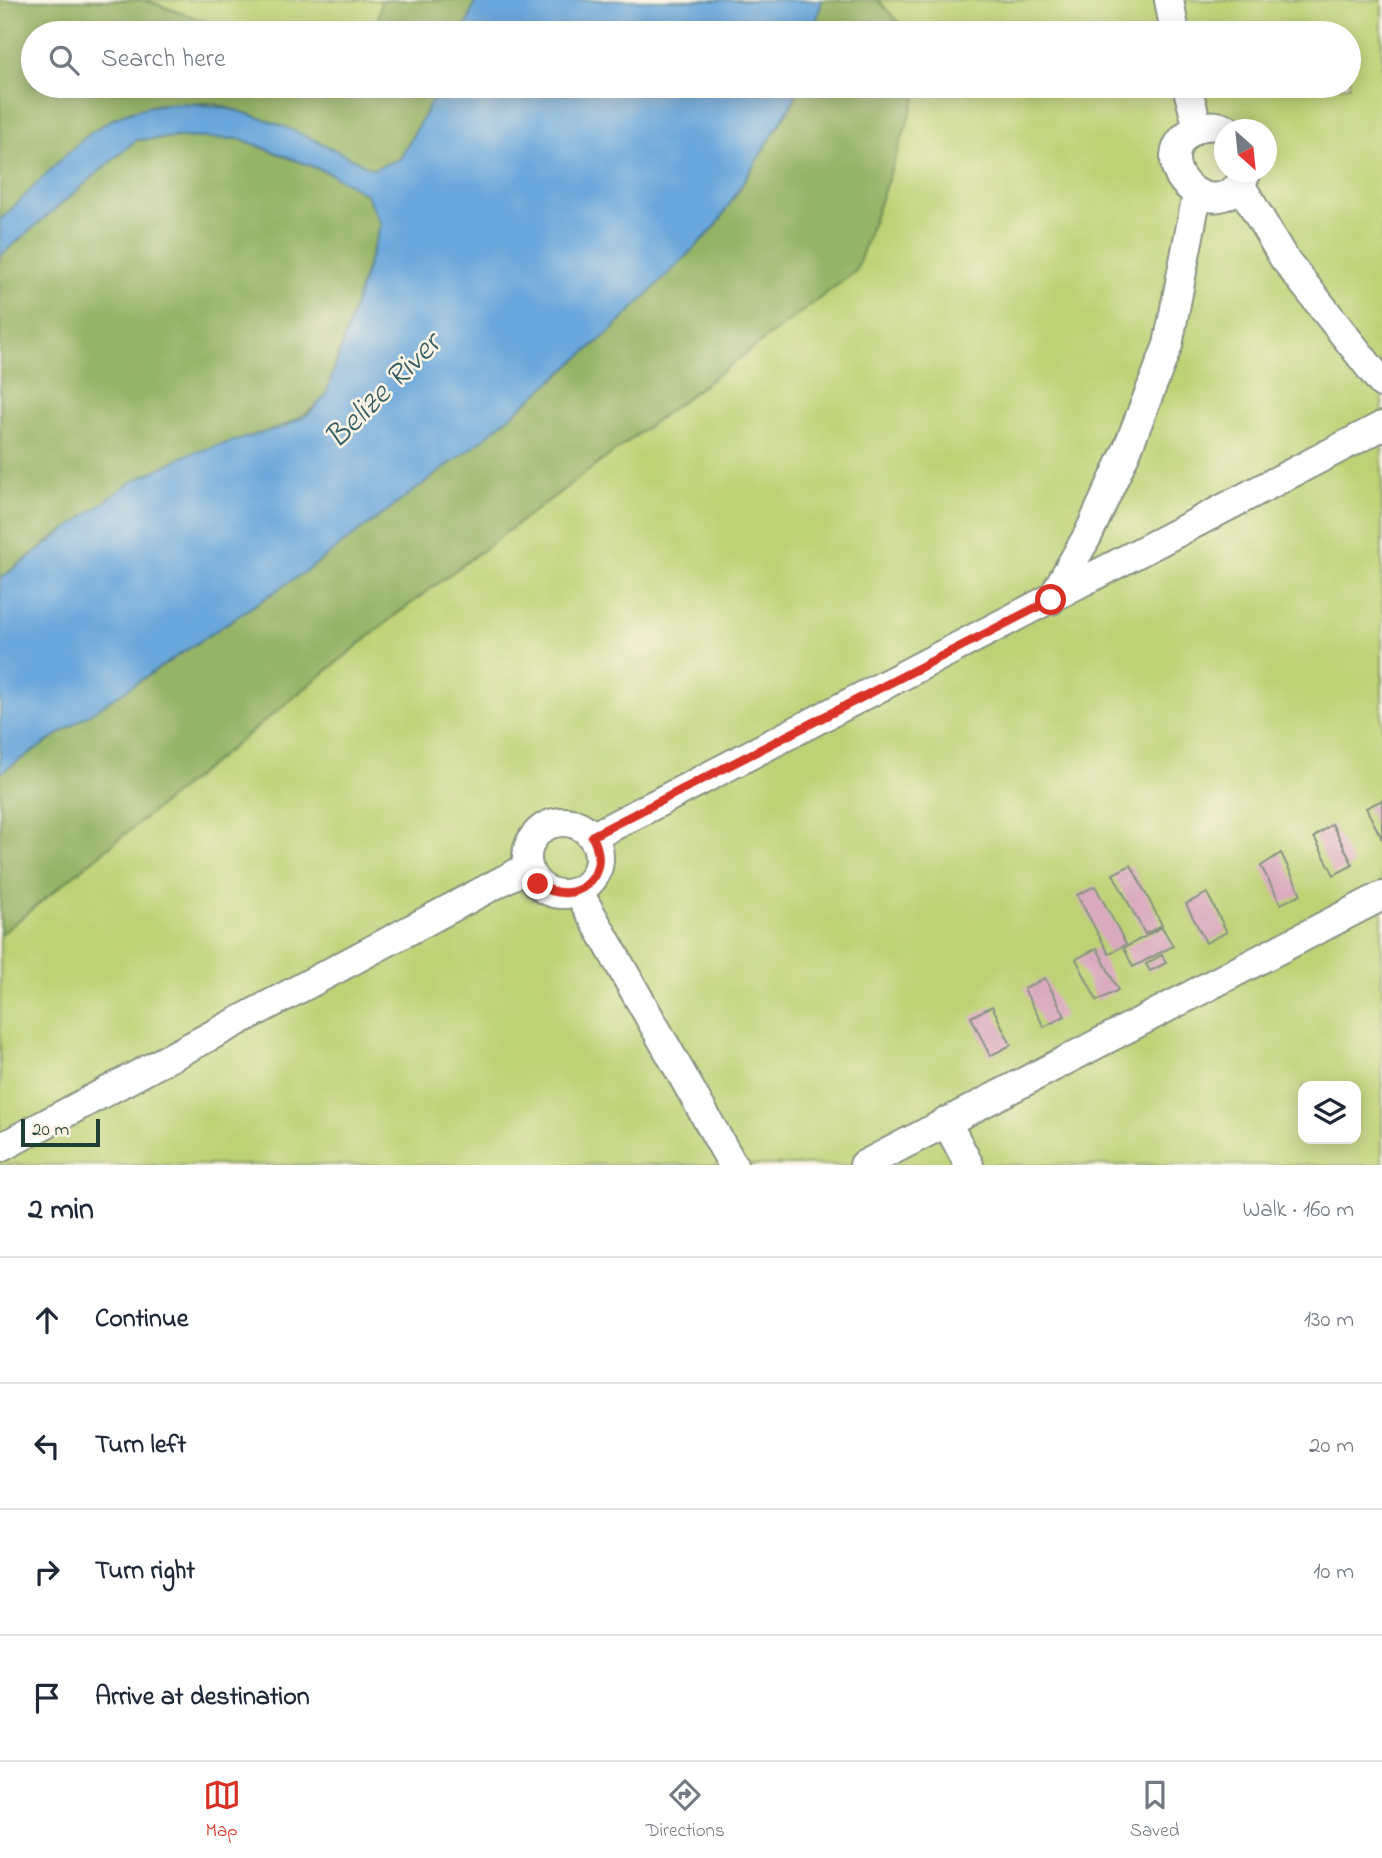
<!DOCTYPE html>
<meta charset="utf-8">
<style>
:root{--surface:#fff;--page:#f6f6f7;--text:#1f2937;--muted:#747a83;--line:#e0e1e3;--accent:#d93025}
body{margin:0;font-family:"Indie Flower",sans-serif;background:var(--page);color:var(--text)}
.controls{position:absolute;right:21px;bottom:21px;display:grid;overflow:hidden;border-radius:14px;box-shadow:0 4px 18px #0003}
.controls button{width:63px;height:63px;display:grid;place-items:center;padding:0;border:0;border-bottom:2px solid var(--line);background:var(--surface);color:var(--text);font:35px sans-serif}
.compass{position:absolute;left:1214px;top:119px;width:63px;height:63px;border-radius:50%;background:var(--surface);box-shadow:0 4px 18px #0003;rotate:153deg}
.scale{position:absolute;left:21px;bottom:18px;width:79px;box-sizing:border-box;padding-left:7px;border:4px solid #1f3d34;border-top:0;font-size:19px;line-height:24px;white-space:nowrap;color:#1f3d34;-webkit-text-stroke:5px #fcf5e5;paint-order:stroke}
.stop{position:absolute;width:21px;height:21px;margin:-16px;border:5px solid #d93025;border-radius:50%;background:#fff}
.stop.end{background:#d93025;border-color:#fff;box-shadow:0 2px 7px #0008}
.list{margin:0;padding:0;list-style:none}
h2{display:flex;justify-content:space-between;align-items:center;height:91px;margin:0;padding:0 28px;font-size:30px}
h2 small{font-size:23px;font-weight:400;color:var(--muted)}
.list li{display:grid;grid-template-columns:46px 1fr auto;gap:21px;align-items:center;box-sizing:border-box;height:126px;padding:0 28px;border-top:2px solid var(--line)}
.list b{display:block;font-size:26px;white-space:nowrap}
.list em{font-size:23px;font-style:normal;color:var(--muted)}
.icon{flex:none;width:38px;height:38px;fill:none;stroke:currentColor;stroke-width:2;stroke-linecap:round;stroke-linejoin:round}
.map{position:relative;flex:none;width:1382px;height:1165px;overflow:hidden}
.search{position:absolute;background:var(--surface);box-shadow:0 4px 18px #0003;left:21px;right:21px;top:21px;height:77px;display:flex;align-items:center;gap:18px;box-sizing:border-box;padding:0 24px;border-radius:38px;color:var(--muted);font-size:26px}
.sheet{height:595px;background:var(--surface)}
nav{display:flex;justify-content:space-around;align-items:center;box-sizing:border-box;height:98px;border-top:2px solid var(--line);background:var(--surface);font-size:19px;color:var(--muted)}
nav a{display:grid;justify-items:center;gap:4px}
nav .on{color:var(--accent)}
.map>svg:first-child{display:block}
.green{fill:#bdd275;stroke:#6e8854;stroke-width:2;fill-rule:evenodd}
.forest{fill:#96b466;stroke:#5a784d;stroke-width:2}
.water{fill:#6aa7dc;stroke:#447288;stroke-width:2}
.building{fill:#d9a9be}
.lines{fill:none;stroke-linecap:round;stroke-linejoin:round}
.minor-casing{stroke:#899484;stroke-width:32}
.minor{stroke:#fff;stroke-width:28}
.route{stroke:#d93025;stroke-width:9}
.labels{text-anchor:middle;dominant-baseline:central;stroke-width:5;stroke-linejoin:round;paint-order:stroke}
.water-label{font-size:33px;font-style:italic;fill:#365d66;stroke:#fcf5e5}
</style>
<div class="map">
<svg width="1382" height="1165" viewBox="0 0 1382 1165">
<rect width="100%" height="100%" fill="#fcf5e5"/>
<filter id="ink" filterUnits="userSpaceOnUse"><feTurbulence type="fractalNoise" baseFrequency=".0143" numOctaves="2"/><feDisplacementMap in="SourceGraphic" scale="14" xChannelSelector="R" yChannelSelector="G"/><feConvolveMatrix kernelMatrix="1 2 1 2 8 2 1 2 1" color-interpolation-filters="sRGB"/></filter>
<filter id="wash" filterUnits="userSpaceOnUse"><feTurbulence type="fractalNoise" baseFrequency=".00686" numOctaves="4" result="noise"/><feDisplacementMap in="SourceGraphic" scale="28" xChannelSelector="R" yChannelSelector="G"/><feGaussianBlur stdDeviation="1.57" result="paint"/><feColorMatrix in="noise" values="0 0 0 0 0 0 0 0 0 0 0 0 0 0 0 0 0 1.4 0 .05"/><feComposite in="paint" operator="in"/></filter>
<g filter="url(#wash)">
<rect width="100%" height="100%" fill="#f3ecd3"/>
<path class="green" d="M144,0H381L376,33H268L208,22Z
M878,0H1382V1165H0V935L398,613L856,271L920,86H1349V33H908ZM1224,130H1266V172H1224ZM1303,1086H1356V1139H1303Z"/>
<path class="forest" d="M0,0H144L208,22L268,33H33V86H440L400,159L372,169L251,115L212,103L158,104L93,131L0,220Z
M381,0H476L464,33H377Z
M822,0H878L908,33H813Z
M798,86H920L856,271L398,613L0,935V773L309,569L482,440L613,329L716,226L794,101Z
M176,137L240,139L329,173L366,194L381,223L326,395C306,418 286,426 257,435L60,532L0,579V256L136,140Z"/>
<path class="water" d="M476,0H822L813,33H464Z
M440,86H798L794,100L716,226L613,329L482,440L309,569L0,773V579L131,482L189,454L286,426L310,413L326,395L381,224L366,194L329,173L241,139L176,137L136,140L0,256V220C31,192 59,157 92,132C179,67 290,126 372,169L400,159Z"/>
<g id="blocks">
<path class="building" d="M1382,800V839L1366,808Z
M1332,824L1353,865L1334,875L1314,837Z
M1281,853L1301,894L1281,904L1261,866Z
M1131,865L1162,925L1145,934L1113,874Z
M1095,886L1126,944L1109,954L1077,895Z
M1207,893L1227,932L1206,943L1186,904Z
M1162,927L1173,946L1133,967L1124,948Z
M1097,948L1118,990L1097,1001L1076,959Z
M1162,955L1166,963L1150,971L1146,964Z
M1045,978L1065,1016L1044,1027L1024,989Z
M992,1006L1011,1045L990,1056L971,1017Z"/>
</g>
</g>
<g filter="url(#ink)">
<use href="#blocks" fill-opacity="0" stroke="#899484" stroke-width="2"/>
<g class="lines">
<g class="minor-casing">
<path id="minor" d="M1169,0L1175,33
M1187,86L1198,128
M1229,130C1217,124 1204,124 1192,131C1141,163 1218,236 1247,172
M1240,184L1283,257L1382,383
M1051,600L1088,535L1127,450L1168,345L1197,194
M527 858a36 36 0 1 1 72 0a36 36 0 1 1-72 0Z
M592,837L1382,426
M578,891L733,1165
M946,1121L969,1165
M0,1148L528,867
M864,1165L1382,896"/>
</g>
<use href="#minor" class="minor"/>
</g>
</g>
<g class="lines" filter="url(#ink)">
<path class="route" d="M538,884C575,909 614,876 592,836L1051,600"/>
</g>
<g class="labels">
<g class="water-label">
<text transform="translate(384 392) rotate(-45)">Belize River</text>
</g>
</g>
</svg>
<div class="controls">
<button><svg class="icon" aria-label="layers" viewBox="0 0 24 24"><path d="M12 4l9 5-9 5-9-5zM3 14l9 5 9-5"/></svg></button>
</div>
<svg class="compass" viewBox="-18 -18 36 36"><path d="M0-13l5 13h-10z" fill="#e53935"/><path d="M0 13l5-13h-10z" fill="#747a83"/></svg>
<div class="scale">20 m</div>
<div class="stop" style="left:1051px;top:600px"></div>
<div class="stop end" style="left:538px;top:884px"></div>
<div class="search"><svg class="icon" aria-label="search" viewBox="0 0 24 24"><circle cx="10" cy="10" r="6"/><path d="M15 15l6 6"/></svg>Search here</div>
</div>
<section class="sheet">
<h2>2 min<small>Walk · 160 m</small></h2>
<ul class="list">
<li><svg class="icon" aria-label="ahead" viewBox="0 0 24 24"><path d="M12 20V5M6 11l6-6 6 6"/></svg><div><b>Continue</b></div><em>130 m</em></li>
<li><svg class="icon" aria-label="left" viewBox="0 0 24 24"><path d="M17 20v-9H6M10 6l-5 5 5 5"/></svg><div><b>Turn left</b></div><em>20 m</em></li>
<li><svg class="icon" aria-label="right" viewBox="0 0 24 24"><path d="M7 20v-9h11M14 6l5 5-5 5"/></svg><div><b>Turn right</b></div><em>10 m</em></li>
<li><svg class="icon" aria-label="arrive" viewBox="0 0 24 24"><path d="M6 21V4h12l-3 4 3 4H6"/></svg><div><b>Arrive at destination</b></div></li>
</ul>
</section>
<nav>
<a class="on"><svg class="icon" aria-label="map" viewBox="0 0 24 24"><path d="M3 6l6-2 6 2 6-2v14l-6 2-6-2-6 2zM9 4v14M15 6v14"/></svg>Map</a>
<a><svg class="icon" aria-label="directions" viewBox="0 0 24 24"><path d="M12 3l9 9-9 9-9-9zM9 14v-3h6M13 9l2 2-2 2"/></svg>Directions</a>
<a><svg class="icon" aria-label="saved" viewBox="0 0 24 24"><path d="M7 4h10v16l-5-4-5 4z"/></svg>Saved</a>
</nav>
